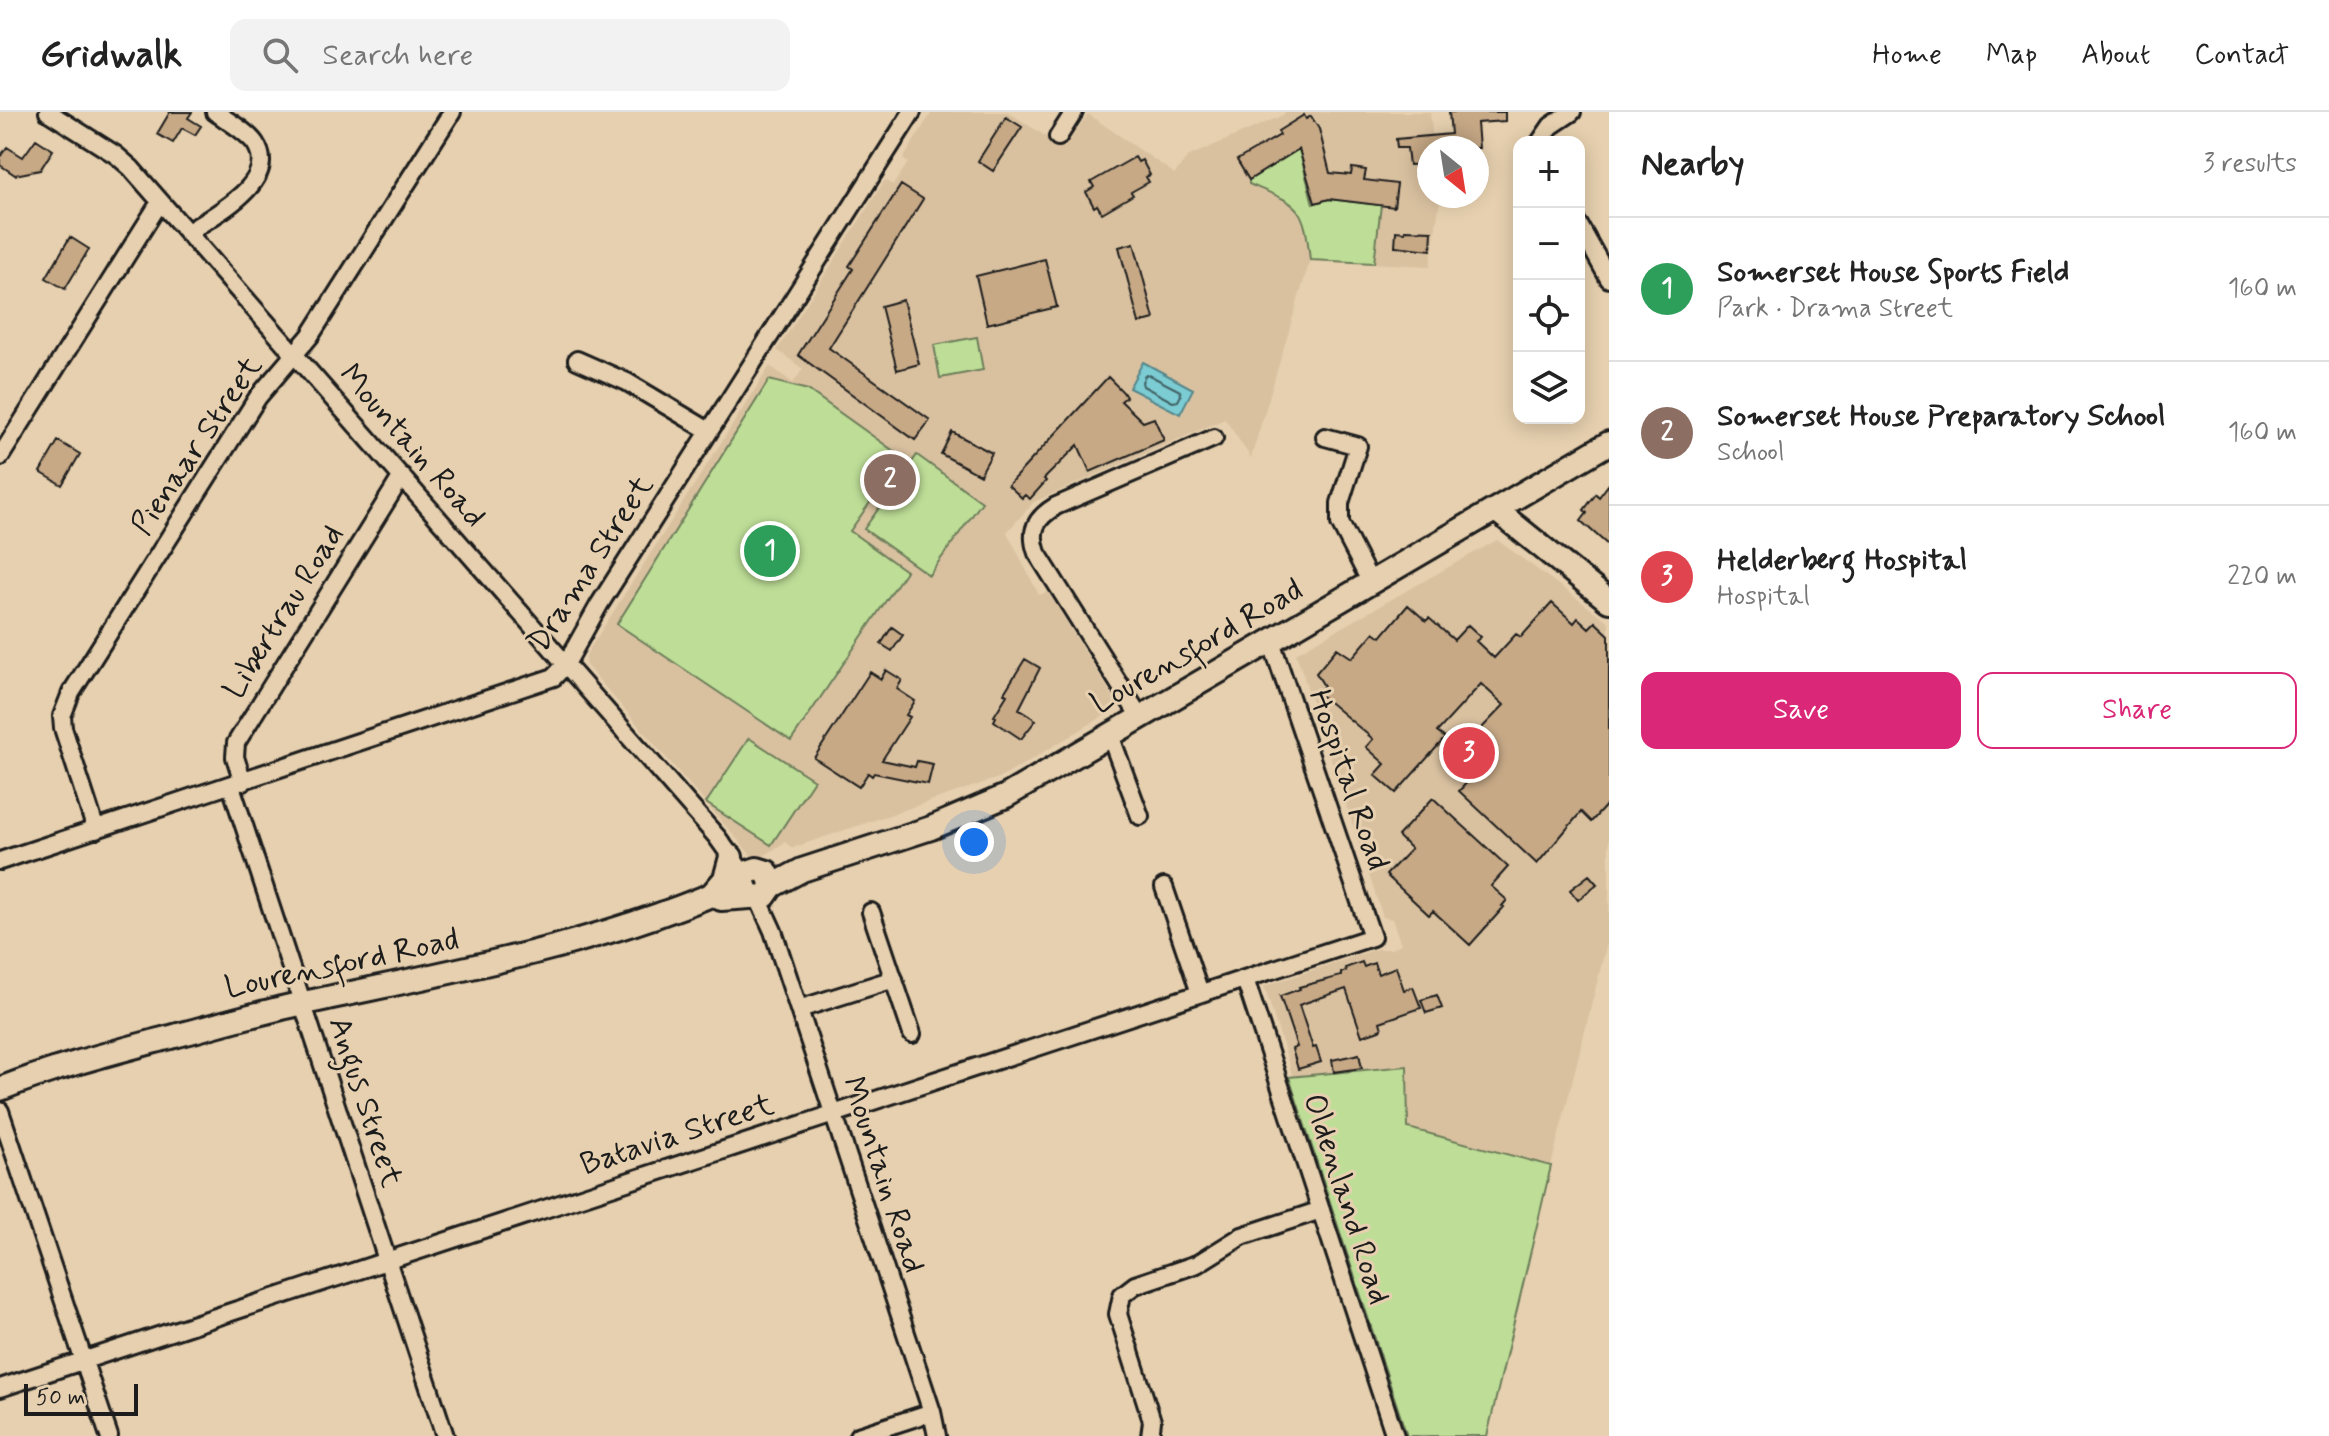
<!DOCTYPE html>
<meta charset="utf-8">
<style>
:root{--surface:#fff;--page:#f2f2f2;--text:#222;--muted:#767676;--line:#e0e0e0;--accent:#db2777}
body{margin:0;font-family:Mynerve,sans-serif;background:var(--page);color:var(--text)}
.controls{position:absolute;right:24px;top:24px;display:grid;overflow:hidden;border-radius:16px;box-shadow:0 4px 20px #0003}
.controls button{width:72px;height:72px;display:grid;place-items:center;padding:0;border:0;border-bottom:2px solid var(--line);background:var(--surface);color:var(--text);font:40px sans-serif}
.compass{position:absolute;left:1417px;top:24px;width:72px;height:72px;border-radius:50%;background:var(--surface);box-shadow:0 4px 20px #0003;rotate:150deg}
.scale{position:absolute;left:24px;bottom:20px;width:114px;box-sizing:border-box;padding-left:8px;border:4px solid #1c1c1c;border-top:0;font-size:22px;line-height:28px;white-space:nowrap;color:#1c1c1c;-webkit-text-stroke:6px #e6d0af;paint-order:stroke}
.you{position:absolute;left:974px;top:730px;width:28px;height:28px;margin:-20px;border:6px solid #fff;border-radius:50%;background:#1a73e8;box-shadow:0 0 0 12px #1a73e833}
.badge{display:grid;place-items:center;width:52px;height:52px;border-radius:50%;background:var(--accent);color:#fff;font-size:26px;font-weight:700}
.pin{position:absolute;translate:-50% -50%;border:4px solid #fff;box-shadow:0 2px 8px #0006}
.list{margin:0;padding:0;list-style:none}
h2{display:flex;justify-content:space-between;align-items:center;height:104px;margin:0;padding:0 32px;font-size:34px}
h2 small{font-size:26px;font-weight:400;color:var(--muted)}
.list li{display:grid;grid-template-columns:52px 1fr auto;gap:24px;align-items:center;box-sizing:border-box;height:144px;padding:0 32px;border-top:2px solid var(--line)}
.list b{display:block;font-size:30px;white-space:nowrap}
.list p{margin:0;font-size:26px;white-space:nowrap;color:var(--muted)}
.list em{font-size:26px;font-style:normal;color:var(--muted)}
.actions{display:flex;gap:16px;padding:24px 32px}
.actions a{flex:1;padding:18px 0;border:2px solid var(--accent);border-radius:16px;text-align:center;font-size:28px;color:var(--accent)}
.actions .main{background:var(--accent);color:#fff}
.icon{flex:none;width:44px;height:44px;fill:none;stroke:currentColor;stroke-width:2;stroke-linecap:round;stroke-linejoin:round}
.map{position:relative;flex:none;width:1609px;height:1324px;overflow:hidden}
header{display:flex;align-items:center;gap:48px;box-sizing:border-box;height:112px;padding:0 40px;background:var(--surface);border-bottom:2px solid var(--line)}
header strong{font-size:38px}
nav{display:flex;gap:44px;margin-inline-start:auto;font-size:28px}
.search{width:560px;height:72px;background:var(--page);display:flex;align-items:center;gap:20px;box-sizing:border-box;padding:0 28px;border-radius:16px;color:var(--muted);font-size:30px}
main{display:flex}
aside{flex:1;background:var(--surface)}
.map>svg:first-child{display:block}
.built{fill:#d9c1a0}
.green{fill:#bede97;stroke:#6d7d5a;stroke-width:2}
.water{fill:#7bccd3;stroke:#55868a;stroke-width:2}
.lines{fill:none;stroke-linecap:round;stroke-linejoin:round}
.shore{stroke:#426265;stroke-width:2}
.building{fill:#c7a986;stroke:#1c1c1c;stroke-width:2}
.minor-casing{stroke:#1c1c1c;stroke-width:22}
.tertiary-casing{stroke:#1c1c1c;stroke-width:28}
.minor{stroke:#e6d0af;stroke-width:16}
.tertiary{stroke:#e6d0af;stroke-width:22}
.labels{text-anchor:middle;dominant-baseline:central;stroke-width:6;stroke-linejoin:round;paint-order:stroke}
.street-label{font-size:32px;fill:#1c1c1c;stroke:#e6d0af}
</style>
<header>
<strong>Gridwalk</strong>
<div class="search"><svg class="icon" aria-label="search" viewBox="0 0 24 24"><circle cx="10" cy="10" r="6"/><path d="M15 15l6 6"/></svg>Search here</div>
<nav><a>Home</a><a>Map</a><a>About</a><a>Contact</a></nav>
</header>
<main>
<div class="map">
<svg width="1609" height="1324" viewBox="0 0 1609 1324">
<rect width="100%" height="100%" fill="#e6d0af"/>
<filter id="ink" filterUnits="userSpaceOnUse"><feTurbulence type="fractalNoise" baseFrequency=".0125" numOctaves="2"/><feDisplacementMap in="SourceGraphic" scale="16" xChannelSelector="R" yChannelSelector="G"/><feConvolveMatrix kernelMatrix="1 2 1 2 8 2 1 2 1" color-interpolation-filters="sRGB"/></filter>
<g filter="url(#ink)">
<path class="built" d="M932,0H1008L1064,36L1088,2L1175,62L1187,45L1283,3L1285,0H1430L1434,36H1429V84H1445V89L1440,88L1430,154L1310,148L1251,346L1225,307L1034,390L1007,420L1039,483L1048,480L1114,587L1113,596L1107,602L1004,664L792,736L785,730L756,749L585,552L587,541L770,254L793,271L803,257L777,238L885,68L893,73L908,51L903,47Z
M1497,428L1609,510V823L1551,1054L1408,1016L1407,954L1293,965L1264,874L1377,837H1391L1401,832L1392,807L1383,805L1296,541Z"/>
<path class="green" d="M1299,37L1313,92L1329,87L1381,93L1374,151L1310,148C1304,91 1299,93 1249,72V68Z
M977,225L983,258L940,266L934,233Z
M769,268L808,278L902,345L850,419L906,459L791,629L617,512Z
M917,343L982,390L929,463L864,417Z
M749,626L814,668L771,733L706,691Z
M1407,954L1408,1016L1551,1054L1487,1324H1407L1289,965Z"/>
<path class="water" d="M1143,250L1193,277L1180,302L1129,276Z"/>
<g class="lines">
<path class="shore" d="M1145,263H1149L1180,279L1181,283L1178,289L1173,290L1143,274L1142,270Z"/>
</g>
<path class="building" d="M170,0H192L188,6L201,14L195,23L182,16L173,31L157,22Z
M1449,0H1505V9L1477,11L1479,36H1429V52L1409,53L1407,36H1397L1396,27L1451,22Z
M1304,3L1306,7L1311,4L1319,17L1330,61L1351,63L1352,56L1366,58L1364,68L1397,72L1394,95L1329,87L1315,91L1299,37L1249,68L1237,48L1280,23L1278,19Z
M1006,5L1022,15L993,59L978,49Z
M36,27L53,38L40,58L15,63L0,53V45L7,35L23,45Z
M1135,45L1138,50L1142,48L1150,63L1146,65L1149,70L1131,80L1133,83L1102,101L1097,93L1094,95L1086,80L1094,75L1091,70Z
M901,73L923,87L829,236L930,308L915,328L798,243L853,157L849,154Z
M1405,118L1432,119L1431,138L1395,134L1396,119L1405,120Z
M70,125L89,137L65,177L46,166Z
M1134,131L1154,207L1139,211L1119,135Z
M1045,147L1057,195L987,212L976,164Z
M903,188L919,252L897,258L881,194Z
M1108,265L1123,280L1126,285L1121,289L1143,310L1154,306L1164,328L1090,360L1078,333L1044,367L1046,369L1030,387L1025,383L1022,386L1008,373Z
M952,320L992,341L980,363L941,342Z
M58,329L80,342L62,373L40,360Z
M1609,372V434L1581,409L1587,401L1584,398L1596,382L1599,385Z
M1552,491L1574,511L1578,506L1589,516L1595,510L1609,523V690L1591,710L1581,700L1537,752L1459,679L1482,654L1469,642L1482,628L1476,622L1504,593L1481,572L1437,620L1445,626L1396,681L1375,663L1385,652L1366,635L1373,627L1318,581L1324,574L1316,561L1337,536L1352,546L1374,520L1381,525L1408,493L1426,509L1429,506L1454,528L1468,513L1481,525L1476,529L1494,546L1516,522L1521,525Z
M892,515L903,523L892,539L881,532Z
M1025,547L1040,556L1019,597L1036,608L1021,627L994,609L996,605L994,604L1007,583L1004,581Z
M886,558L902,568L897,577L915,589L906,603L910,605L882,648L915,655L917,649L933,652L928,672L874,661L872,664L868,661L859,675L814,646L870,560L881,567Z
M1433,686L1508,755L1491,774L1507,788L1502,794L1504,795L1470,833L1433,799L1429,803L1386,763L1411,737L1398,724Z
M1589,763L1597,772L1578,788L1570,778Z
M1362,850L1364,855L1374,851L1378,862L1396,855L1404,878L1413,875L1421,896L1380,910L1382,917L1362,924L1346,877L1299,893L1313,936L1316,935L1321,950L1298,957L1292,937L1297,935L1280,884L1300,877L1299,875L1341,864V861L1346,859L1345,856Z
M1437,883L1442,896L1426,901L1421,888Z
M1359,942L1362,956L1334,960L1332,948Z"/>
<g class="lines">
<g class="minor-casing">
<path id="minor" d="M48,0L116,43L131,56L717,725L737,753
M1058,25L1074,0
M1540,30L1551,14L1572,0
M1579,113L1609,167
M187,121C213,103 281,70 255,31C246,19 228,9 215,0
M577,248L627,270L709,319
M1325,325L1358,334L1340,391V411L1371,471
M0,345L160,90
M1140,605L1037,441C1029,418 1036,406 1056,394L1214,326
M1110,623L1140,704
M243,670L235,645L236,631L402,364
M231,674L445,1324
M96,718L63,616L62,604L71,581L258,285L310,224L452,0
M0,749L554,565L566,552L599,493L912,0
M1164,775L1200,881
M758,786L773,819L932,1300L937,1324
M871,800L912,922
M1245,867L1395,1324
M799,897L894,867
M0,999L109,1324
M0,1276L1372,825L1271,529
M858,1324L932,1300
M1150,1324L1152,1309L1118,1202L1122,1183L1135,1173L1197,1152L1242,1124L1321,1098"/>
</g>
<g class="tertiary-casing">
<path id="tertiary" d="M1496,398L1609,489
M772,774L802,758L931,716L1006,684L1609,331
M712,782L725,767L731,745
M721,787L765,784L772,774L767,760L757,757L748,760L743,769L748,782
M0,977C53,956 107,942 163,927C210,915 257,901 304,891C452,859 604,833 743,769"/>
</g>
<use href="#minor" class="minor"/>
<use href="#tertiary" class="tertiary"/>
</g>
</g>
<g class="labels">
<g class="street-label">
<text transform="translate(197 334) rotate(-56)">Pienaar Street</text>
<text transform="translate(412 334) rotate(49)">Mountain Road</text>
<text transform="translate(591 452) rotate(-57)">Drama Street</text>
<text transform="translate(284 500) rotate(-58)">Libertrau Road</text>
<text transform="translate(1197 535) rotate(-30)">Lourensford Road</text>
<text transform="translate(1348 668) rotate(71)">Hospital Road</text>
<text transform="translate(342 852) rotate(-12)">Lourensford Road</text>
<text transform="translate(365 990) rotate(72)">Angus Street</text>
<text transform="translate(677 1023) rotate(-18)">Batavia Street</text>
<text transform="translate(883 1063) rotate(72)">Mountain Road</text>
<text transform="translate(1346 1087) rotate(72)">Oldenland Road</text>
</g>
</g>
</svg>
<div class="controls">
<button>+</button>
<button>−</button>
<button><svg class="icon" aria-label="locate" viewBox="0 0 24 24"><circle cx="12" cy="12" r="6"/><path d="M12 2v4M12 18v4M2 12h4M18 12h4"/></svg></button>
<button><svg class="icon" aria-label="layers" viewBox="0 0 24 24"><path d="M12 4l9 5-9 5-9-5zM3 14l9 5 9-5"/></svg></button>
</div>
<svg class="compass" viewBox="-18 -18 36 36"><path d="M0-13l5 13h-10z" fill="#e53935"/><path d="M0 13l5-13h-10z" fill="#767676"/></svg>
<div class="scale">50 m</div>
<div class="you"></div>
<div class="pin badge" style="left:770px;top:439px;background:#2e9e5b">1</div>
<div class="pin badge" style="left:890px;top:368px;background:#8d6e63">2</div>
<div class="pin badge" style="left:1469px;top:641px;background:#e0444e">3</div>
</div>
<aside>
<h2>Nearby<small>3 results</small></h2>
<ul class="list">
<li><span class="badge" style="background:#2e9e5b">1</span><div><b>Somerset House Sports Field</b><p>Park · Drama Street</p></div><em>160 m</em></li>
<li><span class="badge" style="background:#8d6e63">2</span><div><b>Somerset House Preparatory School</b><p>School</p></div><em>160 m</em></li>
<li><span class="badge" style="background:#e0444e">3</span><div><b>Helderberg Hospital</b><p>Hospital</p></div><em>220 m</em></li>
</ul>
<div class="actions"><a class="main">Save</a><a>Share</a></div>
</aside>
</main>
